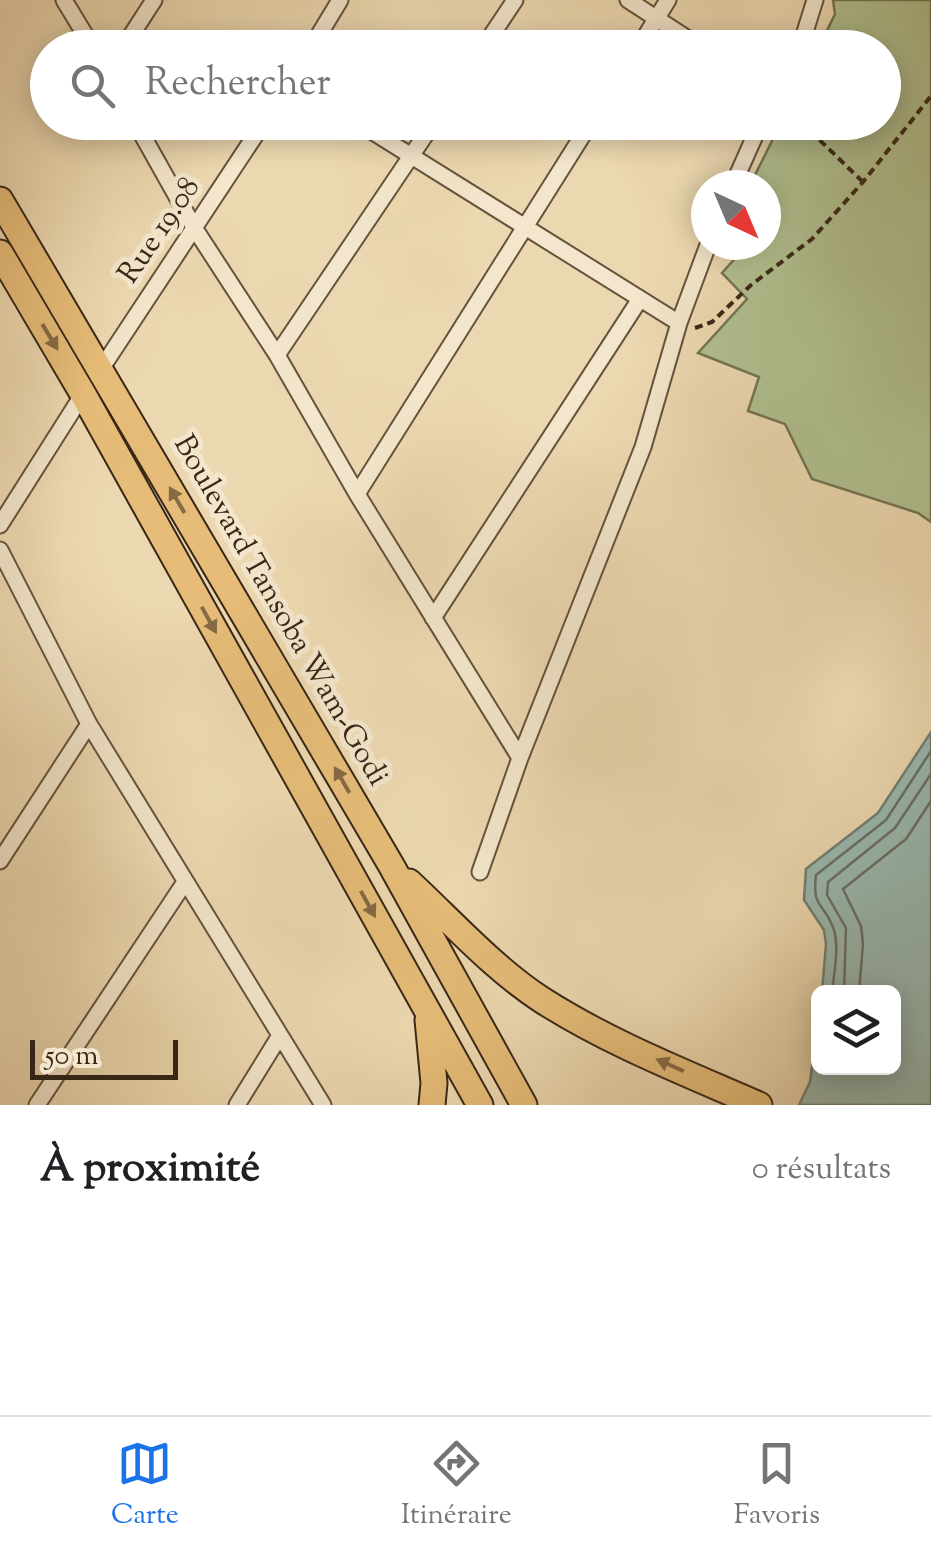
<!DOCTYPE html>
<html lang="fr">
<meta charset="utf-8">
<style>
:root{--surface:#fff;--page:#f2f2f2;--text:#202124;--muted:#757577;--line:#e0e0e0;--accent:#1a73e8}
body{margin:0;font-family:"Sorts Mill Goudy",serif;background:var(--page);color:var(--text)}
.controls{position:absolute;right:30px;bottom:30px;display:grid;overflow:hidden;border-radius:15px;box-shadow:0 5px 25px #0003}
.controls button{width:90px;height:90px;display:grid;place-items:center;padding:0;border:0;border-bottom:2px solid var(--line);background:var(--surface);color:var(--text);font:50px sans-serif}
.compass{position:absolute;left:691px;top:170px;width:90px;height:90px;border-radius:50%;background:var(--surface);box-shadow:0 5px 25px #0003;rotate:136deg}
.scale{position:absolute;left:30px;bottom:25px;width:148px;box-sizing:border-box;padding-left:10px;border:5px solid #382717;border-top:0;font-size:28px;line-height:35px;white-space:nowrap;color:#382717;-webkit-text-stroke:8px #f3e6cc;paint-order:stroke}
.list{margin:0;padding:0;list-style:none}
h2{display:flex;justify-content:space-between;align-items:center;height:130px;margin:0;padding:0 40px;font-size:42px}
h2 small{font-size:32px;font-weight:400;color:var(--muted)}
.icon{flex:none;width:55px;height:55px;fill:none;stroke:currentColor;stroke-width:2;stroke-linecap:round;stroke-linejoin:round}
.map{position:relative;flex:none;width:931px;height:1105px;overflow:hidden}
.search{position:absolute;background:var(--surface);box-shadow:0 5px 25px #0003;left:30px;right:30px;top:30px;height:110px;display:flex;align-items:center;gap:25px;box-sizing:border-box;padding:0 35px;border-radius:55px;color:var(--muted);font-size:38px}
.sheet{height:310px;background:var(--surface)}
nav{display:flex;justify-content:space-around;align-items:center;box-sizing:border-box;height:140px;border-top:2px solid var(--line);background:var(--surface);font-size:28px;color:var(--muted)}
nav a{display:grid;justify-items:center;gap:5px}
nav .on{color:var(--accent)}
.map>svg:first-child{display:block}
.green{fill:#b1c090;stroke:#747454;stroke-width:2.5}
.water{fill:#99b9b1;stroke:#727f73;stroke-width:2.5}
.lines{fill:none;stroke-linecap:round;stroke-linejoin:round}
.shore{stroke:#687064;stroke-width:2.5}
.street-casing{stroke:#65533d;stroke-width:19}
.primary-casing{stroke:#382717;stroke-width:29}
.path{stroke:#382717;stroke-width:4;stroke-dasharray:8 5;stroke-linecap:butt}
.street{stroke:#f3e6cc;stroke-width:15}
.primary{stroke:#e6bc78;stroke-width:25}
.oneway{fill:#866a43}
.labels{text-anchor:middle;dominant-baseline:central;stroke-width:10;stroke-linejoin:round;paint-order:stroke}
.street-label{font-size:30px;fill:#382717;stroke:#f3e6cc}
</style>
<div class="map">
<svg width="931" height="1105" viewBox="0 0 931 1105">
<rect width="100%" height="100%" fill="#ecd8b0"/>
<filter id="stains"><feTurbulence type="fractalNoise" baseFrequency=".002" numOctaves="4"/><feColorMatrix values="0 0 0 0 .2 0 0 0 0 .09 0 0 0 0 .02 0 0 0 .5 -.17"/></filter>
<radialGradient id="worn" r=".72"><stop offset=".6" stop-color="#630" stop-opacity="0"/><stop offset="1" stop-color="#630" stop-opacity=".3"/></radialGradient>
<path class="green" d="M833,0H931V522L918,513L812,479L785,424L748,411L759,377L698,353L747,299L722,273L747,245H766V185H750L781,123L884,122V48L819,47L835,14Z"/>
<path class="water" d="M931,732V1105H799L810,1082L818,1022V1068H894V992H822L826,944L824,930L804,900L806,869L878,813Z"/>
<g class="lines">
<path class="shore" d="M832,992C834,973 840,946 833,927C823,901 812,909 816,875L886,820L931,751
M844,992L846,928L827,895L828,882L895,828L931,774
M859,992L863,944L861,926L843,889L906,839L931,801"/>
<g class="street-casing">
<path id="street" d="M64,0L93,48
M628,0L702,48
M123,48L154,0
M311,48L340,0
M483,48L515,0
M638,48L668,0
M800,48L815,0
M135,122L195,229L277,355L357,494L520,758
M357,122L679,323
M733,185L761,122
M277,355L434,122
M101,369L264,122
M357,494L591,122
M0,525L83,394
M0,550L89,724L323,1105
M433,618L640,299
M0,861L89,724
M480,872L520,758L643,447L679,323L708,245
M37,1105L185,882
M237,1105L279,1037"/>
</g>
<g class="primary-casing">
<path id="primary" d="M0,200L391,865L524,1105
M0,253L83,394L480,1105
M409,882C452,922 493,968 542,1000C609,1043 686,1073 759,1105
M428,1020L434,1083L432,1105"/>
</g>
<path class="path" d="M801,122L863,182
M695,328L712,322L751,285L812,239L863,182L931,96"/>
<use href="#street" class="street"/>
<use href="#primary" class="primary"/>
</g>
<defs><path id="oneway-solid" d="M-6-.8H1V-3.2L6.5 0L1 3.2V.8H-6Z" transform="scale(2.5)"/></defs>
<g class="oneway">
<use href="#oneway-solid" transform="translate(50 337) rotate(59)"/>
<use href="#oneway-solid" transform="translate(177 500) rotate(-120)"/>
<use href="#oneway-solid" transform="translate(209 620) rotate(61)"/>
<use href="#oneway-solid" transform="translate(342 780) rotate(-120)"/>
<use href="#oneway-solid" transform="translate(368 904) rotate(61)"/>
<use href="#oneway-solid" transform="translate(670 1065) rotate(-156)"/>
</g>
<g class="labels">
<g class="street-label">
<text transform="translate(160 231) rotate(-56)">Rue 19.08</text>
<text transform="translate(280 611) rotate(60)">Boulevard Tansoba Wam-Godi</text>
</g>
</g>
<rect width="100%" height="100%" filter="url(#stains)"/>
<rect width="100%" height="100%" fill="url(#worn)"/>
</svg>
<div class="controls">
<button><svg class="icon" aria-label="layers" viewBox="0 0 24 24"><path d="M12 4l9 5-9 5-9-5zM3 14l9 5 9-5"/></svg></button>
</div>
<svg class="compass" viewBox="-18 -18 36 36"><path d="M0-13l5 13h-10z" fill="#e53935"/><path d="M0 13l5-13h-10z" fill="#757577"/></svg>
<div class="scale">50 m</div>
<div class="search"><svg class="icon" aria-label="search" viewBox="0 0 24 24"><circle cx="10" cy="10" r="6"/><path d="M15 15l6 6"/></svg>Rechercher</div>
</div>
<section class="sheet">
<h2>À proximité<small>0 résultats</small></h2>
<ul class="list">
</ul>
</section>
<nav>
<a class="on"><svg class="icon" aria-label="map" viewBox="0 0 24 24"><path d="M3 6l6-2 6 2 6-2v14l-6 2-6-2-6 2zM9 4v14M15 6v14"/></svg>Carte</a>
<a><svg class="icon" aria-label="directions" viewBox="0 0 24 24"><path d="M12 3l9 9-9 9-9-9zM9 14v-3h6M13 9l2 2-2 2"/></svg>Itinéraire</a>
<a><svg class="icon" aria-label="saved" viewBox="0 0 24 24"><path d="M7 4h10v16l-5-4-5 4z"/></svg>Favoris</a>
</nav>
